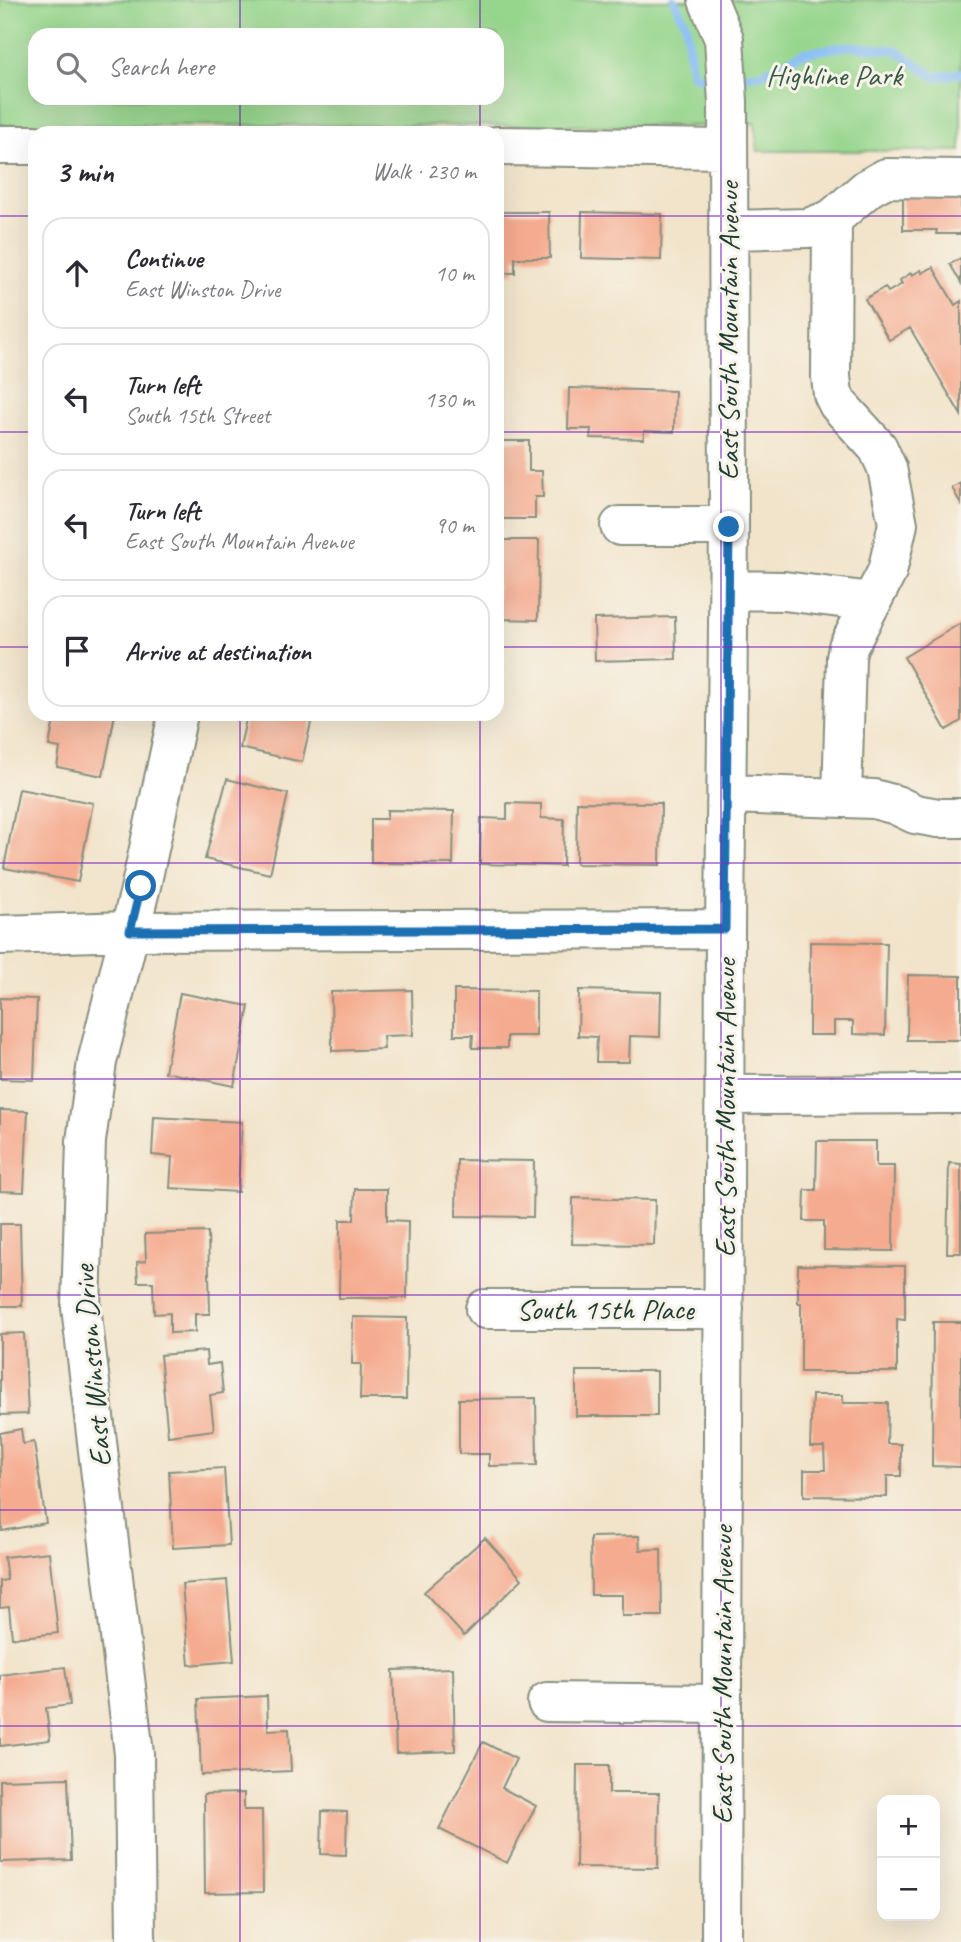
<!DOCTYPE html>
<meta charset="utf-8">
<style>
:root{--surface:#fff;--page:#f7f7f7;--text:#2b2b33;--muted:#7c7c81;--line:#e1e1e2}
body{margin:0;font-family:Caveat,sans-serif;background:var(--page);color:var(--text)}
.controls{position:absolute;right:21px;bottom:21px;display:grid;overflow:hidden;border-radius:14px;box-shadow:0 7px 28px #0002}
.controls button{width:63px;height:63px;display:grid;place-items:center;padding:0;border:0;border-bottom:2px solid var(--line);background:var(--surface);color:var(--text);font:35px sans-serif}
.stop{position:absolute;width:21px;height:21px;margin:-16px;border:5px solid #1f6fb2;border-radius:50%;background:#fff}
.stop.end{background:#1f6fb2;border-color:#fff;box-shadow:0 2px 7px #0008}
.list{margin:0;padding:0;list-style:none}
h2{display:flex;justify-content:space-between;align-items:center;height:91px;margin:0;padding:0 28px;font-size:30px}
h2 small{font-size:23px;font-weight:400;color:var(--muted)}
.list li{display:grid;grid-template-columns:46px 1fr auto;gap:21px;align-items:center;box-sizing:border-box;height:112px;margin:0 14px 14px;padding:0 14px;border:2px solid var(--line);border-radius:21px}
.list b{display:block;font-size:26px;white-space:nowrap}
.list p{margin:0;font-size:23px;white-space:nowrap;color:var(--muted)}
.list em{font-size:23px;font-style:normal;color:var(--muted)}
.icon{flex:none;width:38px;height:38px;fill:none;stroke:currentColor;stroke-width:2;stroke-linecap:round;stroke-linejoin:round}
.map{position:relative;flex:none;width:961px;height:1942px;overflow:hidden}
.search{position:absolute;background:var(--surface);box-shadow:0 7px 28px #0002;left:28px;top:28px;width:476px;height:77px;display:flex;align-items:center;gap:18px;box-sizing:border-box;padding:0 24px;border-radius:21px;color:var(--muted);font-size:26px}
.panel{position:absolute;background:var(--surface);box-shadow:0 7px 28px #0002;left:28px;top:126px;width:476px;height:595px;border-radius:21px}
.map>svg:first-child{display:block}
.green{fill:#95d58c;stroke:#5a8960;stroke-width:2;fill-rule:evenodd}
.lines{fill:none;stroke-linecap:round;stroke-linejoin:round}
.stream{stroke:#84bbf4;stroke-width:9}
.building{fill:#f5ab8f}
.minor-casing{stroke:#889080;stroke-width:42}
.minor{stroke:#fff;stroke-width:38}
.route{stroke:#1f6fb2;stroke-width:9}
.grid{fill:none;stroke:#7b2cbf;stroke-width:2;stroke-opacity:0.55}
.labels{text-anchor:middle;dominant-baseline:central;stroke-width:6;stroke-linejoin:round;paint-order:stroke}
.park-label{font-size:30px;fill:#375b46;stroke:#f7f3e8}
.street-label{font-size:30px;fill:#1f3d34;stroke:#f7f3e8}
</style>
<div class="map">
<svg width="961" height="1942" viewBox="0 0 961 1942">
<rect width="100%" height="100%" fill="#f7f3e8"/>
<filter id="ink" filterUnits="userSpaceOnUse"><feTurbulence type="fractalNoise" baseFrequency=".0143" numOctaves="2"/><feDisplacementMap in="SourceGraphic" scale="14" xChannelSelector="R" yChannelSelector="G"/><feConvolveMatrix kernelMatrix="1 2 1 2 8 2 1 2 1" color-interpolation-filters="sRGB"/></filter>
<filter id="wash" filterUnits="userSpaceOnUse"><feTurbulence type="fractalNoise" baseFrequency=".00686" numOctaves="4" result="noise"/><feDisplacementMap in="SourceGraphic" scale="28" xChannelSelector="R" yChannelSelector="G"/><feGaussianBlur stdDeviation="1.57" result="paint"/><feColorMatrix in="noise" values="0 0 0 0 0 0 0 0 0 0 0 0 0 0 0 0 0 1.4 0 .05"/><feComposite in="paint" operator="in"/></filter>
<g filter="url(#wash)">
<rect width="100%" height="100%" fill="#f2e4cb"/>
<path class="green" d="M0,0H961V151H757L755,123L695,126L0,125ZM35,35H497V98H35Z"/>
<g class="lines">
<path class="stream" d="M674,0L686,24L692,74L704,79L719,78
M736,76L761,74L803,53L847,46L896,50L935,77L961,73"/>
</g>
<g id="blocks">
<path class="building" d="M903,196L961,197V234H936L937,230H903Z
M497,212H549L550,258H515V273H497Z
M582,212L662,214L661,260L581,258Z
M961,258V283L950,264Z
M933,267L955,305L961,301V415L910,328L889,340L865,299L885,287L888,292L902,284L900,280L911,273L912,275L921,270L922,273Z
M569,388L675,391L674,432L644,431V439L590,438L591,429H568Z
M497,441H529V471H542L543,497H535V519H497Z
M961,483V504L952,488Z
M497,540H539L538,620L497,619Z
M675,617L676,659L595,661L594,619Z
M961,623V721L946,730L904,657Z
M55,714H115L103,776L57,767L60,748L49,746Z
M247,714H313L302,762L240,748Z
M227,779L288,794L270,874L205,859Z
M19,789L93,803L78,882L4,868Z
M577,802L661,803L660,865L576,864Z
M507,803L541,804V818L564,819L563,866L480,864L481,818L507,819Z
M387,810L454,811L453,864L371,863V819H387Z
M810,942L887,943L885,1035L853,1034V1021H834V1035H809Z
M908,975L961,976V1040H907Z
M412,990L413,1035L383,1036L384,1049L332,1051L331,992Z
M454,990L536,991V1036H507V1048H472L473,1035H454Z
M579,990L661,992L660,1037L630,1036L629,1062H596L597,1037L578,1036Z
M180,993L249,1006L234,1086L165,1072Z
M0,998L37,999L34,1080L0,1079Z
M0,1110L28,1111L24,1192L0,1191Z
M154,1117L242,1122L238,1192L170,1188L172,1157L152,1155Z
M817,1141H876V1166H894L893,1251L824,1250V1221H804L805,1190H816Z
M457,1160L534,1161L533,1217L456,1216Z
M949,1163L961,1164V1253H947Z
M355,1189H387V1220L408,1221L407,1298H339L340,1220H354Z
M573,1198L655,1200L654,1245L572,1244Z
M0,1224H20L22,1306H0Z
M208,1232L210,1314H195V1332L170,1333V1313L154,1314L153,1282H138L137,1262L146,1261L145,1234Z
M798,1265L905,1266V1320L897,1319V1372H801V1303H798Z
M353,1317L407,1318L406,1399H360L361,1364H352Z
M933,1322H961V1467L932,1466Z
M24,1333L28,1414L0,1415V1334Z
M206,1351L207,1365L220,1363L223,1393L210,1395L214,1430L168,1436L160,1355Z
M576,1371H657V1416H576Z
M812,1395H843V1403H888L887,1444H901V1476H887V1497L804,1496V1470H825L824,1447H810Z
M536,1398L537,1465L489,1466V1454H459V1399Z
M21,1429L23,1444L34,1442L46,1523L2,1531L0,1433Z
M224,1468L229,1545L173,1548L169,1471Z
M639,1536L640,1550L661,1549L662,1616H622V1595H591L590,1537Z
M485,1538L522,1579L464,1636L424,1592Z
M49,1552L58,1633L12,1638L9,1607L0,1608V1581L7,1580L4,1557Z
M227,1580L234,1661L189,1665L182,1584Z
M65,1667L70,1705L46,1708L50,1740L0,1746V1675Z
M453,1668L455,1751L396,1753L393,1670Z
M267,1696L268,1730L289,1729L291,1771L201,1775L198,1699Z
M483,1742L516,1759L502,1788L536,1806L507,1863L439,1829Z
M577,1765H609V1793H659L658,1868L576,1867Z
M68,1778L71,1860L1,1862L0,1780Z
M244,1793V1810H262L263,1892L205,1893L204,1794Z
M322,1811L347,1812L346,1855L321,1854Z"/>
</g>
</g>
<g filter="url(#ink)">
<use href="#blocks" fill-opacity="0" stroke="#889080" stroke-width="2"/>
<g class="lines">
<g class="minor-casing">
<path id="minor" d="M708,0L724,39L728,102L729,526L725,929L721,1942
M0,145H35
M497,146L726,149
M832,219L831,377L833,394L838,404L878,448L887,468L898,524L887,572L848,647L846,658L842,798
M728,230L808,228L832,219L868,188L886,178L961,179
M620,526H729
M729,590L784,591L872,602
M727,794L874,799L896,805L915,814L938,818H961
M0,935L129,931L725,929
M725,1095L961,1094
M485,1309H724
M547,1702L721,1704
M136,1942L134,1754L81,1307L86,1141L97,1062L141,886L178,714"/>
</g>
<use href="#minor" class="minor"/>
</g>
</g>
<g class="lines" filter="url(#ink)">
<path class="route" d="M141,886L130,931L725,929L729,527"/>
</g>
<path class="grid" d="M240,0V35M480,0V35M721,0V1942M240,98V133M480,98V133M0,216H35M497,216H961M0,432H35M497,432H961M0,647H35M497,647H961M240,714V1942M480,714V1942M0,863H961M0,1079H961M0,1295H961M0,1510H961M0,1726H961"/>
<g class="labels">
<g class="park-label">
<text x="834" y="75">Highline Park</text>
</g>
<g class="street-label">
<text transform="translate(728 331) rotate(-90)">East South Mountain Avenue</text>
<text transform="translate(725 1108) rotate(-90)">East South Mountain Avenue</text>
<text x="605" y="1309">South 15th Place</text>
<text transform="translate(92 1366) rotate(-95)">East Winston Drive</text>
<text transform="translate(722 1675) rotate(-90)">East South Mountain Avenue</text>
</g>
</g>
</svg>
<div class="controls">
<button>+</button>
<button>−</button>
</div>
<div class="stop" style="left:141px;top:886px"></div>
<div class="stop end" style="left:729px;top:527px"></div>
<div class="search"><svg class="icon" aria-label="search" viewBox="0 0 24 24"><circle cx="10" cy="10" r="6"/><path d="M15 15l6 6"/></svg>Search here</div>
<section class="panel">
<h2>3 min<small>Walk · 230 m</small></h2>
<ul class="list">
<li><svg class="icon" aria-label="ahead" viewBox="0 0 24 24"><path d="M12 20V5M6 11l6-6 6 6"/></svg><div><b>Continue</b><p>East Winston Drive</p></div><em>10 m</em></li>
<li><svg class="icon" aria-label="left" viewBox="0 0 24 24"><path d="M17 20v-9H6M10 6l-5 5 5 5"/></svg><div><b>Turn left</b><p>South 15th Street</p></div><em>130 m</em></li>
<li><svg class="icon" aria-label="left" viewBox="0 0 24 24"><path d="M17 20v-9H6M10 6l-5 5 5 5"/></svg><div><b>Turn left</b><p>East South Mountain Avenue</p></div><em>90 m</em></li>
<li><svg class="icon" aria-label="arrive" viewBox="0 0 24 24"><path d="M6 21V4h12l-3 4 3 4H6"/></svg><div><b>Arrive at destination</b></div></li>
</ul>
</section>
</div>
